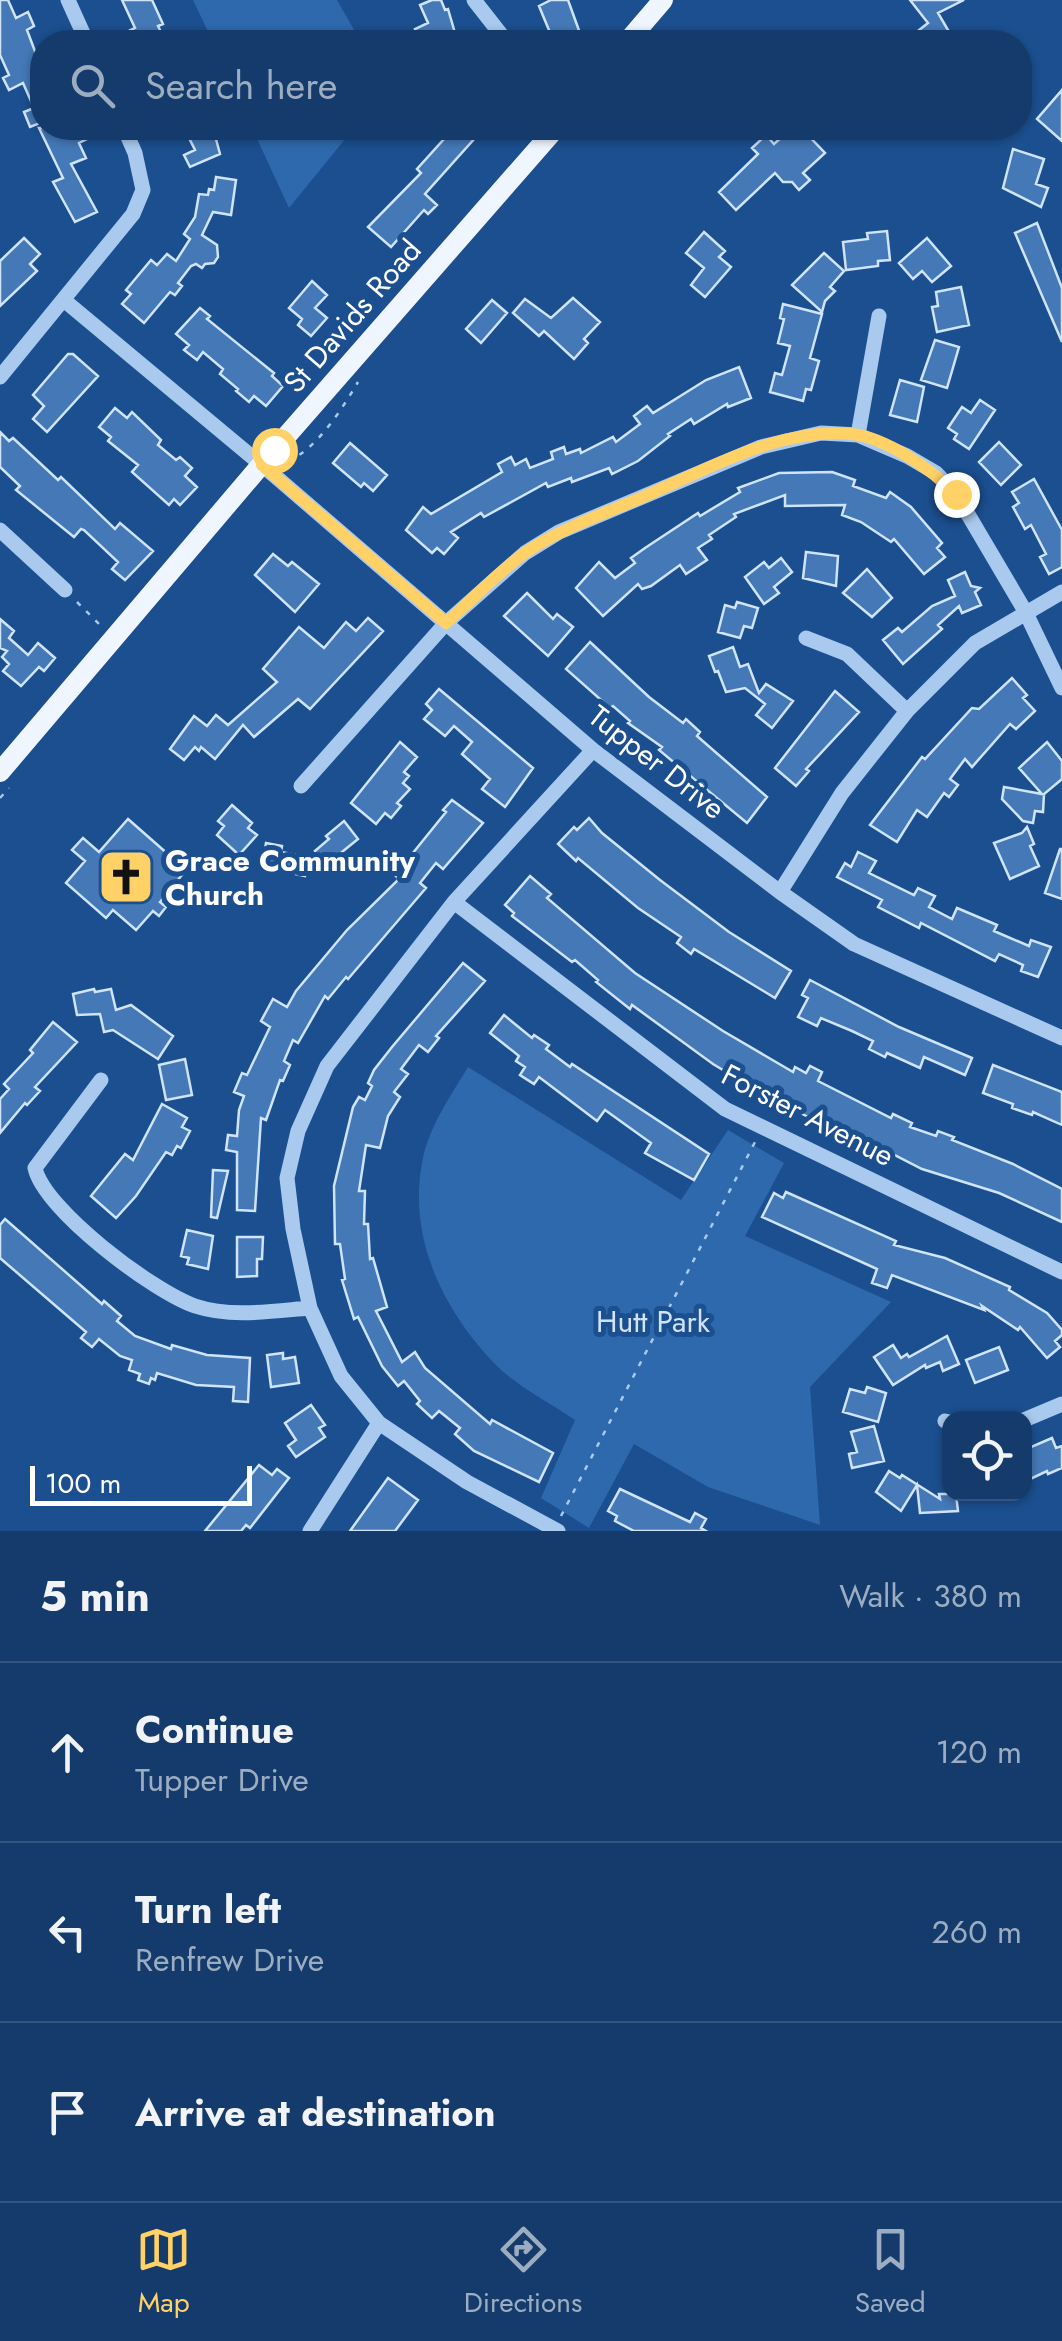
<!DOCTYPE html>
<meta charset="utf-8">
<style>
:root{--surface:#143b6b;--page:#214673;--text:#f1f3f6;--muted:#9dadc1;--line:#33557e;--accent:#ffd166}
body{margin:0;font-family:Jost,sans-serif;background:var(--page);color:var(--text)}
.controls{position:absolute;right:30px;bottom:30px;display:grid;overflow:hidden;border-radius:20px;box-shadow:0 2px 8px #0004}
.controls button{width:90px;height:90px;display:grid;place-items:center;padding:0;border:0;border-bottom:2px solid var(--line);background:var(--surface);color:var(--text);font:50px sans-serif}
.scale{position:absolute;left:30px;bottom:25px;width:222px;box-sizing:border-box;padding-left:10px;border:5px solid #fff;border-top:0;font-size:28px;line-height:35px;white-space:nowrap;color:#fff;-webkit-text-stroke:8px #1b4f8f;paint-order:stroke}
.stop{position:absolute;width:30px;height:30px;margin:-22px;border:8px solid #ffd166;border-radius:50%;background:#fff}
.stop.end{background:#ffd166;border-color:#fff;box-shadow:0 2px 10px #0008}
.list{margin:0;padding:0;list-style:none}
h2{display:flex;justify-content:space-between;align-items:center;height:130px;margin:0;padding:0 40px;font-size:42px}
h2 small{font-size:32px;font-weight:400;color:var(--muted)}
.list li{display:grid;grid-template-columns:65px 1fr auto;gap:30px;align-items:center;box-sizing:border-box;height:180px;padding:0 40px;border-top:2px solid var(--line)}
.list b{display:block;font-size:38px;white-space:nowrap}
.list p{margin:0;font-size:32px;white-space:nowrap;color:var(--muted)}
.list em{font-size:32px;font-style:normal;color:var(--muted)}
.icon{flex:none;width:55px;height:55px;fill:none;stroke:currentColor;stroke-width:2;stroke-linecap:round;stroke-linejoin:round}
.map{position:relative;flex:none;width:1062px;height:1531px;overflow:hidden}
.search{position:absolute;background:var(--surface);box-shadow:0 2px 8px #0004;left:30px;right:30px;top:30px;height:110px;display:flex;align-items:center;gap:25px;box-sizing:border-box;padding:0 35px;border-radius:40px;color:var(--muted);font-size:38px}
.sheet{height:670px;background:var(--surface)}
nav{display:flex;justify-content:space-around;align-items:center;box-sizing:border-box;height:140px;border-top:2px solid var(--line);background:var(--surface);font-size:28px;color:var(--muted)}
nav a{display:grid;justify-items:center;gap:5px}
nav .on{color:var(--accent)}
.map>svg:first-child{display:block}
.green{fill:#2e69ad}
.building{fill:#4478b7;stroke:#cfe3fa;stroke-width:2.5}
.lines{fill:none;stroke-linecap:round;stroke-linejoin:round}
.path{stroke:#a9c9ee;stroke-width:2.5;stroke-dasharray:5 8;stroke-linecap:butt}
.minor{stroke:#a9c9ee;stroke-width:15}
.major{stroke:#f0f6ff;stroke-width:20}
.route{stroke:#ffd166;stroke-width:12}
.labels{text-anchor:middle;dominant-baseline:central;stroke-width:10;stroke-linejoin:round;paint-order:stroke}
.street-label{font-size:30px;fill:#fff;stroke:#1b4f8f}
.poi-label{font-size:30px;font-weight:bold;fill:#fff;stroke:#1b4f8f;text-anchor:start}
.park-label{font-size:30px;fill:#cfe3fa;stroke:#1b4f8f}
</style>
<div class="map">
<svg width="1062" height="1531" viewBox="0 0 1062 1531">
<rect width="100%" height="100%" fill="#1b4f8f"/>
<path class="green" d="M193,0H337L361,42H213Z
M252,128H354L289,208Z
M468,1067L681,1200L728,1130L784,1163L745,1236L891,1302L810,1387L820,1525L708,1487L634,1444L589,1528L541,1498L575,1420C549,1402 516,1386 494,1363C443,1310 408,1238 422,1163C428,1128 450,1097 468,1067Z"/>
<path class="building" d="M0,0H8L16,18L28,12L34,26L27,30L42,70V127L40,123L30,127L24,112L34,108L23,83L9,90L3,78L9,75L0,55Z
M122,0H152L163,24L158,26L166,42H106L135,28Z
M432,0H441L445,10L448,9L455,33L433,42H421L415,29L428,23L420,5Z
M551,0H568L581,36L559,42L555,33L551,35L539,6Z
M910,0H964L938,13L955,42H904L928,23Z
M1062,90V141L1037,119Z
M39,128H81L87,139L79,143L86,158L71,164L97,212L75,222L53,182L63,178Z
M184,128H213L220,154L190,167L184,155L195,150Z
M454,128H484L425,194L437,205L428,214L424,210L391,247L368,227L421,173L417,169Z
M792,128H801L825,153L803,173L810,180L799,190L792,182H783L775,173L736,210L719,192L758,154L752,148L766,135L774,144Z
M1013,149L1044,159L1036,184L1048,188L1041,207L1003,188Z
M216,177L236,180L231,215L213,212L202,235L217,245L218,257L214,263L205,264L202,268L196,264L191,266L178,283L182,286L175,295L170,292L144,323L122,304L131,294L126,290L151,260L157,265L167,254L176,261L190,239L184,234L195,217L199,194L208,195L209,189L214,190Z
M1037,223L1062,288V342L1015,233Z
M887,231L890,260L878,261V266L846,270L843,242L868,239L867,233Z
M704,232L725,251L719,257L731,267L705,297L691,285L704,268L686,253Z
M24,238L40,254L30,264L37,271L0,306V261Z
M927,238L951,266L932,282L922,271L913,279L899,263Z
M824,253L844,271L830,287L835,291L825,301L822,312L792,285Z
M312,281L327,295L315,308L327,318L311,336L298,325L302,319L289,308Z
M961,287L969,325L937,332L932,307L938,306L936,292Z
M573,298L600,322L584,339L588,343L574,359L544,331L539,336L513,313L525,299L551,318Z
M492,300L507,313L481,343L466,329Z
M783,304L822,314L810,358L819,361L811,390L806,389L803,401L770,392L775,373L782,375L790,346L778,343L784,319L780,318Z
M200,308L210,316L207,319L274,373L272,376L283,386L266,406L254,396L249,402L236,391L238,389L220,374L223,369L203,352L197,360L184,350L189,345L176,334Z
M935,340L959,347L947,388L921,380Z
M68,354H73L98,376L47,432L33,419L44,406L33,395Z
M739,367L751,398L728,407L727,404L694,424L691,419L668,434L670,436L638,461L612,474L609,468L572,482L571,478L548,487L546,483L484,517L481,513L451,532L458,538L444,554L437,548L432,553L406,530L423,507L431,514L502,472L498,464L511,457L515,465L526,459L530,468L553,459L551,452L564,447L566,454L580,449L581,453L613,437L616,442L640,424L634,416L647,406L653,413L706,380Z
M900,380L924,387L917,422L890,415Z
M980,400L995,410L969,449L954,439L957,434L948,428L962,407L971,413Z
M115,408L127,418L132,412L161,440L158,445L176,460L180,457L192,468L185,476L197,487L180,505L174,499L169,505L132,472L138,465L108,441L111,437L99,427Z
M0,432L9,441L13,438L58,480L61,477L115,529L120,523L153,551L125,580L112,569L118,562L84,530L81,529L74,537L16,490L20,486L0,467Z
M999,442L1021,465L1001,485L979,462Z
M350,443L387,475L373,491L364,483L361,487L333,463Z
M832,472L855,480L853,486L886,498L890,492L911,507L942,543L937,548L945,557L924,574L894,539L891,542L861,522L842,515L845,505L785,506V495L734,514L736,517L709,535L712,539L698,548L707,560L686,574L680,565L651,586L642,589L638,584L603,616L576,588L599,562L615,578L635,563L631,558L645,548L698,513L700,516L740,492L738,488L779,473Z
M1034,479L1062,530V567L1049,574L1040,557L1046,554L1031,525L1025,529L1013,507L1019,503L1012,492Z
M806,552L838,556L836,586L803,578Z
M273,554L288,566L292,562L319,584L295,612L255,575Z
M781,558L792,572L774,587L779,593L764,604L745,577L764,562L769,568Z
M867,569L892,598L872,617L843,593Z
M965,572L971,586L980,588L975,592L981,605L962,613L959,606L938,625L942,629L903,664L883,640L898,628L902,632L932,606L955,596L948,580Z
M527,593L553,619L557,614L573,627L548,656L504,616Z
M737,602L758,608L752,628L744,626L740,638L718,632L725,605L735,608Z
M368,618L383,631L310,709L298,699L254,737L243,725L215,759L201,747L199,751L195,747L184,760L170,749L194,716L207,726L216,715L228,725L277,682L263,669L299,627L324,648L346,622L356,631Z
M0,619L14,631L9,638L28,655L38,643L55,658L44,671L39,667L21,686L3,671L9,664L2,657L7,651L0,648Z
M590,642L649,697L683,723L686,719L700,732L697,736L767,797L747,823L659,750L662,747L628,723L630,721L613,706L610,708L566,669Z
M733,647L740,667L748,664L759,693L766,684L793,701L772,728L756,715L765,704L745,688L726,692L718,671L715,672L709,656Z
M1012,678L1027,695L1023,698L1035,711L1016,729L1010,724L972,767L965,759L950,779L958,785L949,797L944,793L927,817L917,810L897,842L870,825L922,757L925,759L972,708L979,709Z
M439,689L533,768L505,807L482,789L490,779L462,754L472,742L454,726L445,736L424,719L432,710L426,704Z
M835,691L859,712L806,769L809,771L796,786L775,768Z
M400,742L417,757L404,772L409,776L403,783L410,789L397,803L401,806L391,818L385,813L376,824L351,803Z
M1047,742L1062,761V779L1044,794L1043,812L1035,811L1033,823L1023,821L1002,799L1004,787L1042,794L1019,768Z
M452,800L483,823L443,869L436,863L420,883L426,888L348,979L346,977L328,999L325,996L298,1043L293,1040L284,1061L290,1065L283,1081L280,1080L266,1120L261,1118L255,1211L237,1210V1152L226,1150L228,1135L237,1136L239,1110L244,1096L234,1092L242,1073L247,1075L270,1027L261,1021L273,999L287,1007L296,991L347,930L399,879L389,869L398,859L404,864L446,812L443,810Z
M232,805L252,823L248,828L257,835L239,855L217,835L224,826L218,821Z
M589,818L602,833L660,880L729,932L791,971L775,998L694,949L691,954L677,943L681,937L638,908L578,858L576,861L558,844L574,827L577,830Z
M128,819L186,870L160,902L166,907L159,916L153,911L136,930L113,910L106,918L66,883L85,861L72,850L83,838L99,852Z
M344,821L358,839L326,865L315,851L329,839L326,836Z
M1027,827L1034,844L1030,846L1039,866L1010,879L994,843L1022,833Z
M266,843L282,846L281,852L308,857L305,876L262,867Z
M1060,849H1062V899L1045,893Z
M858,852L876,861L869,873L914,895L918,888L935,896L929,907L952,919L957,908L997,925L994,931L1029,946L1031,940L1051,947L1038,977L1021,971L1023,965L999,954L995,961L921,923L919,928L878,907L882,900L837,877L845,863L851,867Z
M530,876L551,894L547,898L635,973L723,1031L793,1072L795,1067L806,1073L810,1066L822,1072L818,1081L891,1118L893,1114L912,1123L910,1127L936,1136L938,1131L954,1137L952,1140L1013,1164L1062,1189V1222L999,1193L922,1169L873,1144L871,1148L764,1095L713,1064L632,1005L630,1009L596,982L598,980L575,960L572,962L512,916L514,913L505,905Z
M463,963L485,981L436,1036L439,1038L428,1052L419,1045L401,1069L408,1074L394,1092L400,1097L388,1116L380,1148L366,1145L359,1191H365L364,1224H368L370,1259L373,1258L387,1307L376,1311L402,1362L415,1352L425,1368L490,1424L492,1420L553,1453L539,1482L474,1451L455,1434L460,1428L439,1411L432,1418L417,1404L420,1401L404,1381L398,1386L382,1366L358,1317L354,1319L342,1280L345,1279L340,1244H335L334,1186L353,1107L359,1097L365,1100L372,1086L368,1083L374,1070L392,1047Z
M810,980L899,1027L972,1058L965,1075L924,1057L920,1068L887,1053L885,1057L869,1049L873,1041L852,1031L821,1018L817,1026L798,1017L808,998L802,995Z
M94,989L95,992L111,989L116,1010L131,1005L173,1036L158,1059L113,1030L104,1032L100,1014L77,1015L73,994Z
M504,1015L532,1038L534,1035L549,1045L546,1049L570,1067L572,1064L709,1154L694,1180L645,1153L651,1143L605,1110L597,1121L539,1077L534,1084L520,1075L525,1067L516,1061L519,1056L490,1033Z
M53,1022L77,1042L35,1087L40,1091L27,1105L25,1103L0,1133V1099L9,1089L4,1084L33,1053L30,1050Z
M185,1059L192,1095L166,1100L159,1065Z
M993,1065L1062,1092V1125L1033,1112L1032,1115L1012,1108L1013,1104L983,1093Z
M162,1104L187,1118L182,1127L190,1131L181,1148L177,1146L172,1155L166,1152L136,1196L116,1218L91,1196L125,1154L133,1160Z
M213,1170L228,1171L217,1218L211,1217Z
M786,1192L896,1241L894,1245L945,1258L1010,1287L1009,1290L1047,1313L1062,1330V1335L1055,1341L1060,1347L1047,1358L1020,1327L1018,1330L982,1306L984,1310L892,1275L887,1288L872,1283L877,1269L762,1217L774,1193L783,1198Z
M5,1219L102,1304L104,1301L121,1316L117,1321L135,1336L171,1349L172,1345L207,1355L250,1358L248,1402L233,1401L234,1387L196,1385L157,1373L155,1380L151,1378L149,1384L138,1380L140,1374L129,1370L132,1360L120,1356L99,1339L92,1347L81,1338L86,1332L0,1258V1225Z
M187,1230L213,1236L208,1269L187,1264L189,1258L181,1256Z
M237,1237H263L262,1259H257V1276L237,1277Z
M947,1336L959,1364L943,1371L940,1362L926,1368L925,1365L893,1385L874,1357L893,1345L901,1358L907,1354L909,1357Z
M999,1347L1008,1370L975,1383L966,1360Z
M283,1353V1359L295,1357L299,1383L271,1387L267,1355Z
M867,1387L886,1393L878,1422L843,1412L850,1389L865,1393Z
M311,1405L325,1425L319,1428L325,1437L296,1457L288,1446L296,1440L285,1423Z
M874,1426L884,1461L852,1468L849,1454L857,1452L851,1432Z
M1052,1438L1056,1448L1062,1446V1468L1048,1474L1047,1471L1024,1482V1450Z
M259,1465L272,1475L277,1469L289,1478L250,1528L246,1525L241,1531H205Z
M889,1471L900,1478L902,1475L940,1499L939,1494H956L958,1511L920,1513L917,1485L901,1511L876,1492Z
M388,1478L418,1500L395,1531H350Z
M620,1489L690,1522L695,1513L706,1519L701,1528L706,1531H634L615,1521L617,1516L608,1511Z"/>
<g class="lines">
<path class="path" d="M288,461C317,449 342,409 358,382
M77,602L99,624
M0,798L9,788
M561,1516L755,1142"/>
<path class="minor" d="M68,0L87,42
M474,0L507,42
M65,301L275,476L593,750L780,892L854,944L1062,1038
M0,377L133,214L143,190L135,153L124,128
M858,435L879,316
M0,530L65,590
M806,638L847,654L907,711
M301,786L446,623L525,553L559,532L761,447L821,433L858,435L907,456L936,473L956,494L1025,611L1062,688
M780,892L842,793L907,711L975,643L1062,592
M454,902L725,1109L1062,1272
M101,1080L35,1168C44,1210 154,1292 195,1306C231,1318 273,1311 310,1308
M1024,1420L1062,1404
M945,1421L950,1422
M310,1531L379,1423
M558,1531L467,1482L379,1423L341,1376L310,1308L293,1229L287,1178L298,1131L327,1066L454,902L593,750"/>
<path class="major" d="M627,42L663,0
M0,772L261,465L556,128"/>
</g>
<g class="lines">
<path class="route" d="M274,450L262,465L446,623C472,600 498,572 526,552C562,528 604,514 643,497C708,469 779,427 852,434C887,438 932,470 956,494"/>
</g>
<defs>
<g id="church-square" transform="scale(2.875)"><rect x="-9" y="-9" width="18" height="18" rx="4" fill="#ffd166" stroke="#1b4f8f"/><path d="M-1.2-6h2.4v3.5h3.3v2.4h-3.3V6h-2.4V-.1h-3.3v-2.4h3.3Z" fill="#111"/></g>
</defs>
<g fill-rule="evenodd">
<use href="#church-square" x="126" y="877"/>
</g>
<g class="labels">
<g class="street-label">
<text transform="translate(352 316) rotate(-49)">St Davids Road</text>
<text transform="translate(657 762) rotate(38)">Tupper Drive</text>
<text transform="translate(808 1115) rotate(27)">Forster Avenue</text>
</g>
<g class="poi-label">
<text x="165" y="860">Grace Community<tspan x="165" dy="34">Church</tspan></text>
</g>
<g class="park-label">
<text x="653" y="1321">Hutt Park</text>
</g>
</g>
</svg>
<div class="controls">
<button><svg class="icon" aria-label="locate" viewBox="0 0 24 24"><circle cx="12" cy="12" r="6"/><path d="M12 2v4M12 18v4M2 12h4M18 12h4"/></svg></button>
</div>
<div class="scale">100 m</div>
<div class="stop" style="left:274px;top:450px"></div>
<div class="stop end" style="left:956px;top:494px"></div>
<div class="search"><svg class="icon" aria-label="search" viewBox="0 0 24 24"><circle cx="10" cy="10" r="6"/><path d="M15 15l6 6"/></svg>Search here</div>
</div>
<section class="sheet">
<h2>5 min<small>Walk · 380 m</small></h2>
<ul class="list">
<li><svg class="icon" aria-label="ahead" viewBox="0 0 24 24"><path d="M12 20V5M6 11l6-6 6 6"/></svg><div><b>Continue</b><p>Tupper Drive</p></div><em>120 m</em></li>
<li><svg class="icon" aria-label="left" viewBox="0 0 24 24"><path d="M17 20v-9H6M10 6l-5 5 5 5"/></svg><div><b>Turn left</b><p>Renfrew Drive</p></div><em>260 m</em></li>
<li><svg class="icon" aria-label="arrive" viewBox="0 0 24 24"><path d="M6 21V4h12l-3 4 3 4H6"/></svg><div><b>Arrive at destination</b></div></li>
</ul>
</section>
<nav>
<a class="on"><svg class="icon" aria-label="map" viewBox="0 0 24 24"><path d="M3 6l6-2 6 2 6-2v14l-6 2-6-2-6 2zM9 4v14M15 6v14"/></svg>Map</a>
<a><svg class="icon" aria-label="directions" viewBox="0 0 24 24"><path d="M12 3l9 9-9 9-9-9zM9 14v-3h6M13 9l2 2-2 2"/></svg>Directions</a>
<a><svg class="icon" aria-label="saved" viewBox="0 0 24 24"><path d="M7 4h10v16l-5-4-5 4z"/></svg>Saved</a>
</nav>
